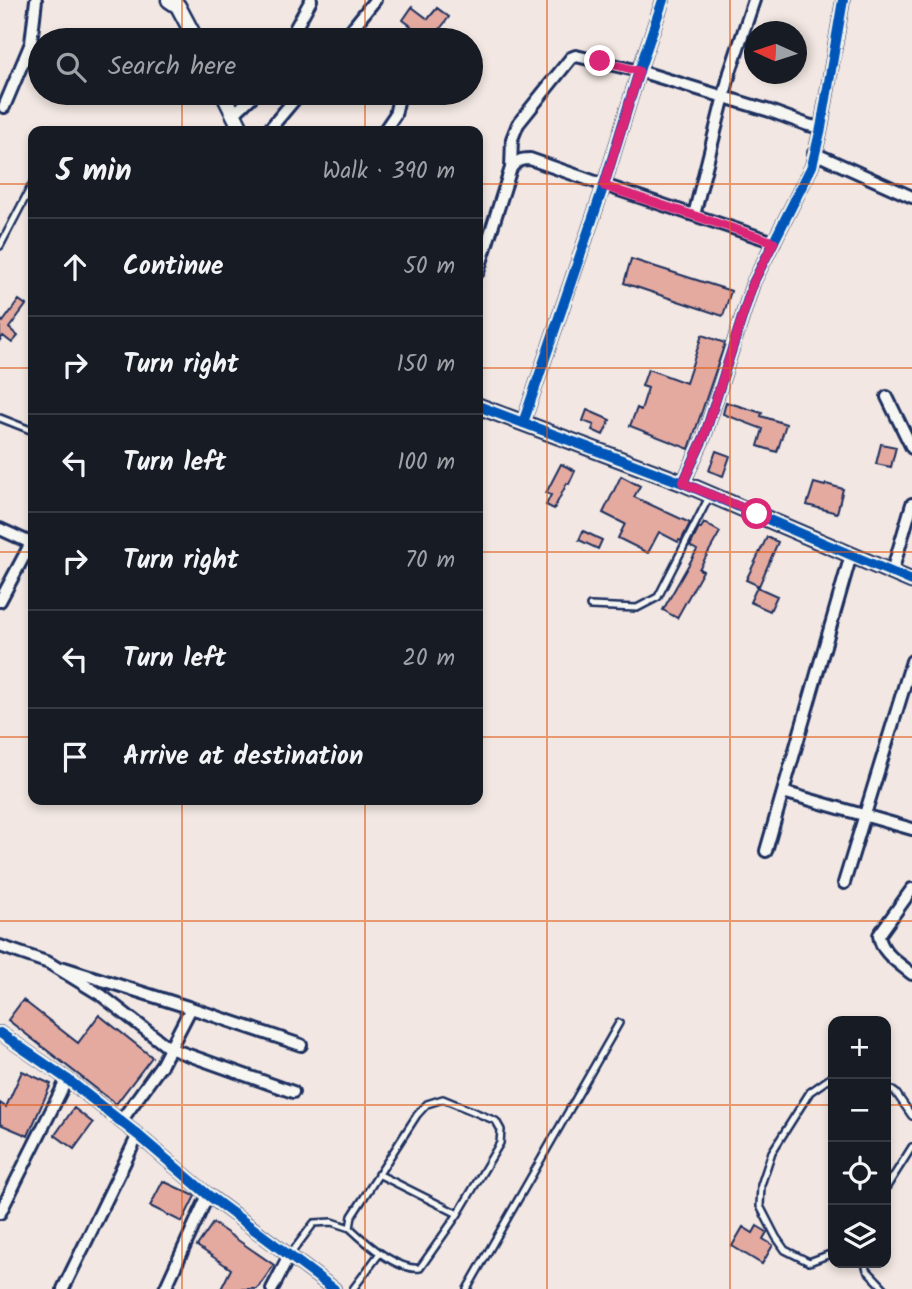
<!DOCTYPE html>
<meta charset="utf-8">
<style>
:root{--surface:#171b24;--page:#20242c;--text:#f1f3f6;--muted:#9ea1a6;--line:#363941}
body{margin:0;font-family:Kalam,sans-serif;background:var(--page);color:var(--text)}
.controls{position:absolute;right:21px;bottom:21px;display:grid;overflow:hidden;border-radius:14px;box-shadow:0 4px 10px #0003}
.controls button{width:63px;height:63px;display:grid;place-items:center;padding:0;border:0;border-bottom:2px solid var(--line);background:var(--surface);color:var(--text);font:35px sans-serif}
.compass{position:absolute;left:744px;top:21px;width:63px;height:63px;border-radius:50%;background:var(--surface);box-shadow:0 4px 10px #0003;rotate:273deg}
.stop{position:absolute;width:21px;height:21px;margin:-16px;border:5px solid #db2777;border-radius:50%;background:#fff}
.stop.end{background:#db2777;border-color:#fff;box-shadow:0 2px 7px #0008}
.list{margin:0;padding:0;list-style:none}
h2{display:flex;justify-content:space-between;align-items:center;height:91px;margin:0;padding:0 28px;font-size:30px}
h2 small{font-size:23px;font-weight:400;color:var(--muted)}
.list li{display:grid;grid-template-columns:46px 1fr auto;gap:21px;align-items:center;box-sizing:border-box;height:98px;padding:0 28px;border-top:2px solid var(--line)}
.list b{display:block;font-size:26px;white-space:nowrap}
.list em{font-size:23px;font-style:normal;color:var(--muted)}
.icon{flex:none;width:38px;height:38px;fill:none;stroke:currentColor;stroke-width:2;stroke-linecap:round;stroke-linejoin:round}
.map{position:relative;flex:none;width:912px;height:1289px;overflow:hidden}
.search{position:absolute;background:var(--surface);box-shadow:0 4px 10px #0003;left:28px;top:28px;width:455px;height:77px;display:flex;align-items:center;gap:18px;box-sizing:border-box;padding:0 24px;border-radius:38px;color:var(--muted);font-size:26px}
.panel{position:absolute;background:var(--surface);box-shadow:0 4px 10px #0003;left:28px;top:126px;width:455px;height:679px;border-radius:14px}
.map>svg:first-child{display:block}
.building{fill:#e4aaa0;stroke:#1b2f5e;stroke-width:2}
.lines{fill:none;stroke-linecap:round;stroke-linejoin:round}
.lane-casing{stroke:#1b2f5e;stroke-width:10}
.street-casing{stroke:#1b2f5e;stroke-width:16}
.secondary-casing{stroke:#1b2f5e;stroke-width:19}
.lane{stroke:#f6f6f2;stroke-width:5}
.street{stroke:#f6f6f2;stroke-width:10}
.secondary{stroke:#f6f6f2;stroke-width:14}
.cycleway-casing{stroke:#f6f6f2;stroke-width:15}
.cycleway{stroke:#0057b8;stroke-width:10}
.route{stroke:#db2777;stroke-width:9}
.grid{fill:none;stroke:#de5710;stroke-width:2;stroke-opacity:0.55}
</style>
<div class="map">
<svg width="912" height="1289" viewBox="0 0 912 1289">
<rect width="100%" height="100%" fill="#f2e7e2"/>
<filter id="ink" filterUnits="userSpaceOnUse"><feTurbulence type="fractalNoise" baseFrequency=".0143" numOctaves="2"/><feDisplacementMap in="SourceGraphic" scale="14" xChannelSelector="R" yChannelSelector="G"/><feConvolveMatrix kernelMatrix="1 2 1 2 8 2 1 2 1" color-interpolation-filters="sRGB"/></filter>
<g filter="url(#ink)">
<path class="building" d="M412,7L428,19L437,8L449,17L440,29L444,32L438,40H400L411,26L403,20Z
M631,259L731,291L723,316L624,283Z
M19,300L26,305L9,328L18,336L12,343L3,336L0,340V319L3,322Z
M702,335L725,343L689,449L630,426L637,408L641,410L648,388L642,386L648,369L686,383Z
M726,402L762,413L761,416L786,424L777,452L758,446L763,429L723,414Z
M587,410L610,420L603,435L592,430L594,425L583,421Z
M881,444L896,447L891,467L876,464Z
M716,451L730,456L723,476L709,471Z
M561,464L575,471L569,484L567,483L554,509L546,505L551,495L546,493Z
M621,476L640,486L634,497L690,523L681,541L679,540L678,542L659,532L648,553L618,538L625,524L603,513Z
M814,483L825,486L826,484L843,489L837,513L807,505Z
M704,523L720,532L699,569L703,571L677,618L663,610L697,550L690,546L699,528H701Z
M583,531L602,540L598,549L579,540Z
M767,537L778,542L759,586L746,580Z
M757,587L777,596L770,611L750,602Z
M23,1000L78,1043L99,1015L152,1057L116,1104L8,1020Z
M22,1071L51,1084L28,1136L0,1124V1103L6,1107Z
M74,1108L93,1123L74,1149L55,1135Z
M163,1181L195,1196L182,1222L150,1206Z
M213,1223L274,1265L257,1289H221L231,1269L197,1246Z
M757,1226L767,1232L763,1239L773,1245L762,1264L732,1246L743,1227L753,1233Z"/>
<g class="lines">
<g class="lane-casing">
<path id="lane" d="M0,246L33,183
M0,418L33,431
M590,606L637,608L658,597L709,497
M833,1076L810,1092L772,1152L761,1185L760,1206L776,1237L785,1250L809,1262L833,1253
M886,1086L896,1093L912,1116
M443,1099L496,1121L501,1130L500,1143L458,1214L420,1268C397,1271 366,1243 350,1228L352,1216L417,1115L427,1104Z
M378,1174L458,1214
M886,1188L912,1147
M289,1256L314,1223L332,1222L350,1228
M865,1263L867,1270L885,1289
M353,1289L380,1253
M467,1289L619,1023"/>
</g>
<g class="street-casing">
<path id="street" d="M289,40L311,0
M343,40L375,0
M4,107L31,43L36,0
M234,114L256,93
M268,131L300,93
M384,131L395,115L400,93
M814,153L912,197
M511,168L512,139L518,124L571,58L576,56L639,71L770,111L808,125L821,128
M694,215L730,72L754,0
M478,272L511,168C517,161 520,159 530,159L604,185L774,242
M887,397L912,448
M523,423L604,185L639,71L663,0
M683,483L704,437L753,283L812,166L821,128L843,0
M0,529L33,544
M892,572L912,504
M0,601L31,543
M783,792L912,829
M766,851L851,555
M844,883L912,661
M912,889L879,935C881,953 899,963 912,974
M0,946L49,963L101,995L169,1048L293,1092
M64,968L191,1008L162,1064L121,1121
M191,1008L301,1045
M0,1033L67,1079L138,1135L208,1195L334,1289
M0,1213L67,1079
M63,1289L138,1135
M165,1289L208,1195
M272,1289L289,1256"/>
</g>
<g class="secondary-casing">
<path id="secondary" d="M169,0L178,6L196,40
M223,93L242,131
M478,406L683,483L912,581"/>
</g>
<use href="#lane" class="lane"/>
<use href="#street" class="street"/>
<use href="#secondary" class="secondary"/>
<g class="cycleway-casing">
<path id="cycleway" d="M478,406L683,483L912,581
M523,423L604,185L639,71L663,0
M683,483L704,437L753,283L812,166L821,128L843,0
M0,1033L67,1079L138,1135L208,1195L334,1289"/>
</g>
<use href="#cycleway" class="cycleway"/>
</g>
</g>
<g class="lines" filter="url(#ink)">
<path class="route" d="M600,61L639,71L604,186L774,242L753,283L704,437L683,483L757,514"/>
</g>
<path class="grid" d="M182,0V40M365,0V40M547,0V1289M730,0V1289M182,93V131M365,93V131M0,184H33M478,184H912M0,368H33M478,368H912M0,552H33M478,552H912M0,737H33M478,737H912M182,800V1289M365,800V1289M0,921H912M0,1105H833M886,1105H912"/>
</svg>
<div class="controls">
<button>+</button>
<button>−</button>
<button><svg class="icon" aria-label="locate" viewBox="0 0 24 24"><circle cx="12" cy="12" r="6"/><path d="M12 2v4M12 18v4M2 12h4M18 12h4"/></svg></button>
<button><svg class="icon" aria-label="layers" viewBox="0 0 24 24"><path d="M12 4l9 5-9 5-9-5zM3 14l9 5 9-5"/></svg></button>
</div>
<svg class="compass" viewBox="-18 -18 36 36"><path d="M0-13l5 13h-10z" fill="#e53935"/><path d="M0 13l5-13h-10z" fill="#9ea1a6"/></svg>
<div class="stop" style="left:757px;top:514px"></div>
<div class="stop end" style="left:600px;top:61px"></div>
<div class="search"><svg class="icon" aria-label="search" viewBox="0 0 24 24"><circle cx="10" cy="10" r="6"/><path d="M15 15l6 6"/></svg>Search here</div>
<section class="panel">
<h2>5 min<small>Walk · 390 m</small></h2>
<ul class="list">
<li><svg class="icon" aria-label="ahead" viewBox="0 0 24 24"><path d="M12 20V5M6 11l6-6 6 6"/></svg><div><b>Continue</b></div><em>50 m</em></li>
<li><svg class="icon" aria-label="right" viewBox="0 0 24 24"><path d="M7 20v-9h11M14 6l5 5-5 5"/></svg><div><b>Turn right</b></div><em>150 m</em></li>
<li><svg class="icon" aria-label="left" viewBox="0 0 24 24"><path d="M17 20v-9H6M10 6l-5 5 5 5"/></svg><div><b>Turn left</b></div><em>100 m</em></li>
<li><svg class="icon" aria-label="right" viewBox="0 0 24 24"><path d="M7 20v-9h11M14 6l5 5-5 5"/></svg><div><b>Turn right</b></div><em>70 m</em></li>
<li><svg class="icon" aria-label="left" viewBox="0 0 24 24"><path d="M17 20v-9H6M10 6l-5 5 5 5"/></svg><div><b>Turn left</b></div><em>20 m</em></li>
<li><svg class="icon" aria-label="arrive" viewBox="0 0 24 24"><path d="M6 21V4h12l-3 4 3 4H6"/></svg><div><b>Arrive at destination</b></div></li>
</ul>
</section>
</div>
